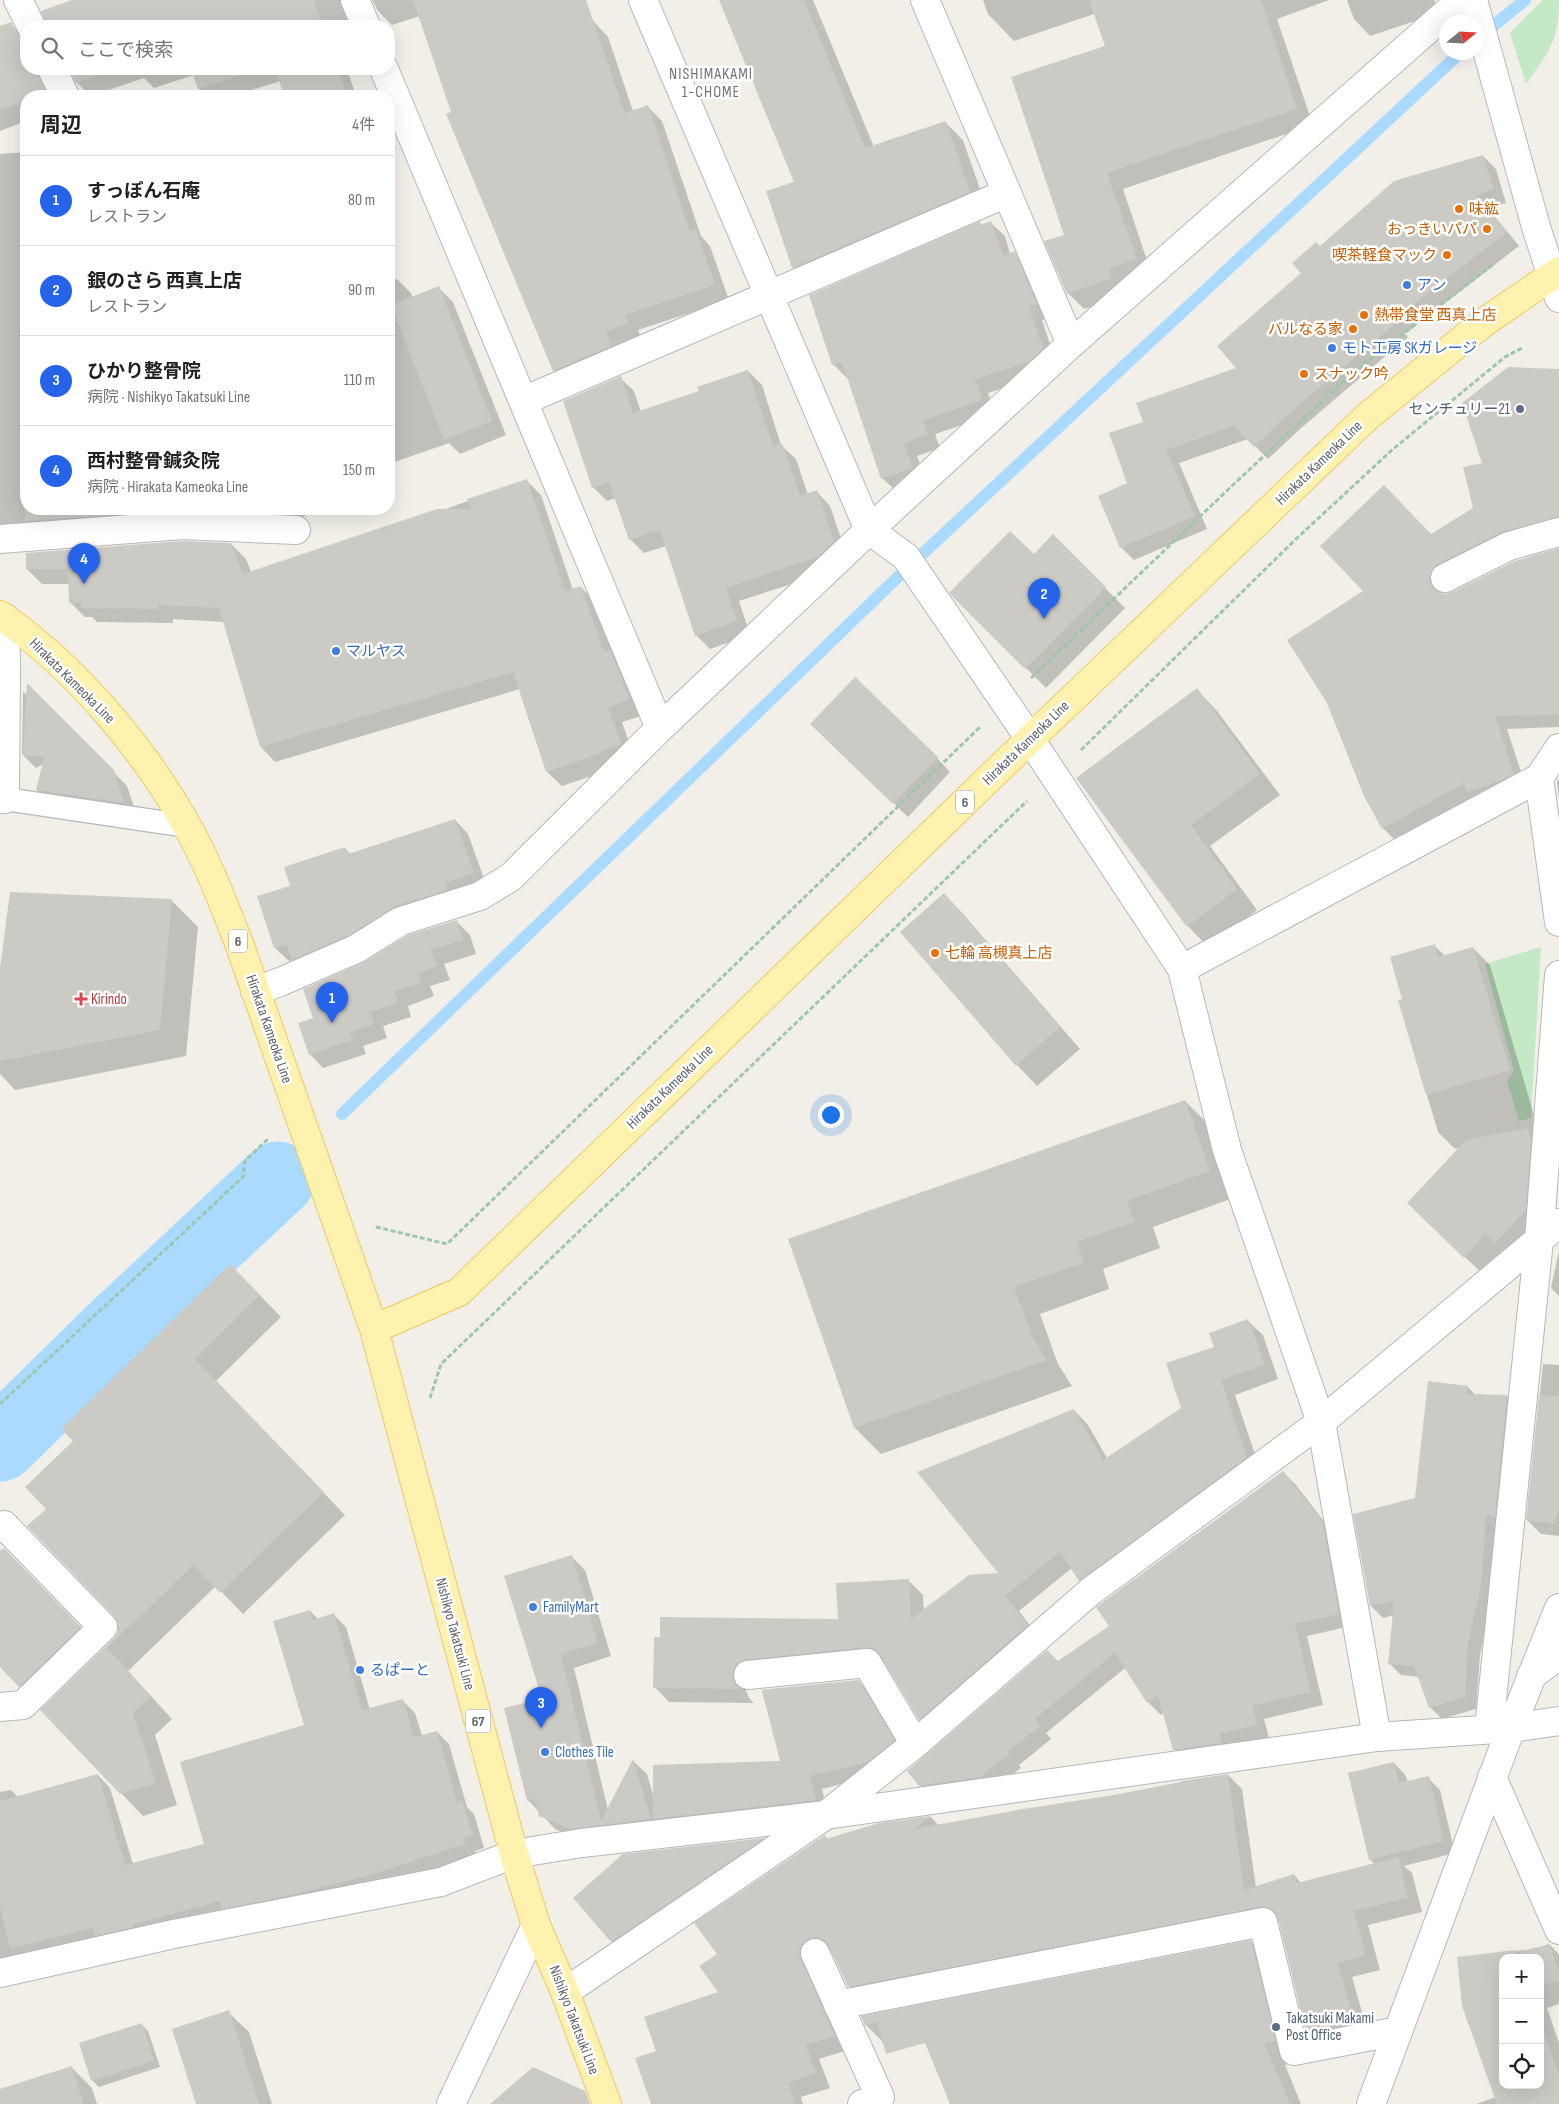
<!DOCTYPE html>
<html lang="ja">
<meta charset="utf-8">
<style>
:root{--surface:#fff;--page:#f2f2f2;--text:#202124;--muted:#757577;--line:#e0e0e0;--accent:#2563eb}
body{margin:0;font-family:"Sofia Sans Condensed","Noto Sans JP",sans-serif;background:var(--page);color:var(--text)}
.controls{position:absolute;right:15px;bottom:15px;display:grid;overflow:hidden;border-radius:10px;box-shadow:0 5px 20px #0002}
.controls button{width:45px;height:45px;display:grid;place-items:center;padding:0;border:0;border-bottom:1px solid var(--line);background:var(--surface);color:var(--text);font:25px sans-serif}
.compass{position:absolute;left:1439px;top:15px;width:45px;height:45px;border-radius:50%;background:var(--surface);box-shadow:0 5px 20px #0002;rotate:72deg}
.you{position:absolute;left:830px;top:1114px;width:18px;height:18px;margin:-12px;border:4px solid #fff;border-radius:50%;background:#1a73e8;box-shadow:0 0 0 8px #1a73e833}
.badge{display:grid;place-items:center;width:32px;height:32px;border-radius:50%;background:var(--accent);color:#fff;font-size:16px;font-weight:700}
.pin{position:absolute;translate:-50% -41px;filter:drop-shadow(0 1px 2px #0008)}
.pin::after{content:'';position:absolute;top:26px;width:18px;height:15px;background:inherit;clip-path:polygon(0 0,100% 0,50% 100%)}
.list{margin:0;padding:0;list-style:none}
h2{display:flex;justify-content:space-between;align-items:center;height:65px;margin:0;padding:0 20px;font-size:21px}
h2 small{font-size:16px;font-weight:400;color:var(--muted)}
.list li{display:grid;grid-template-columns:32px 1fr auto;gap:15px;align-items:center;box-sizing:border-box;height:90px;padding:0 20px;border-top:1px solid var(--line)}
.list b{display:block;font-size:19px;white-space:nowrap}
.list p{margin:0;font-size:16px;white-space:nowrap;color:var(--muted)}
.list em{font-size:16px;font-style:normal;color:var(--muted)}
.icon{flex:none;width:28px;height:28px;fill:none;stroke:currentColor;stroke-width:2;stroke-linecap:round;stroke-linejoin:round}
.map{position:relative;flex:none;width:1559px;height:2104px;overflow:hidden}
.search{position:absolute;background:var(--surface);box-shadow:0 5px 20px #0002;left:20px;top:20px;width:375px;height:55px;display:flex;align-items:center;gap:12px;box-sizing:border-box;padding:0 18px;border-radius:20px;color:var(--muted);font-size:19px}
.panel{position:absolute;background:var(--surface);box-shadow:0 5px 20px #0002;left:20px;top:90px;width:375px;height:425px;border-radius:20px}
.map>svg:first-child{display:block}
.green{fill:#c5e8c5}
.shadow{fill:#0003;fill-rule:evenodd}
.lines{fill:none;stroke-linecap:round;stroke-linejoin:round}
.stream{stroke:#aadaff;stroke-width:12}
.river{stroke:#aadaff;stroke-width:75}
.building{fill:#cccac5}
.service-casing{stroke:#b5b8bc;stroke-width:25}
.minor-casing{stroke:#b5b8bc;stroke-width:30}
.tertiary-casing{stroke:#b5b8bc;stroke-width:30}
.primary-casing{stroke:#f2c960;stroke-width:30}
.path{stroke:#9cc7a9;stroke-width:3;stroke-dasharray:5 2.5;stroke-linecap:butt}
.service{stroke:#fff;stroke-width:22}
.minor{stroke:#fff;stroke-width:28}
.tertiary{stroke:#fff;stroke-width:28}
.primary{stroke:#fff2af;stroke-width:28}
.food-dot{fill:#e8710a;stroke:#fff;stroke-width:2}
.shop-dot{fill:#3f7fe0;stroke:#fff;stroke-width:2}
.service-dot{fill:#5c6f8a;stroke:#fff;stroke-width:2}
.health-dot{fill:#e0444e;stroke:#fff;stroke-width:2}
.labels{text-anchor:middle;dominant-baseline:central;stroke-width:5;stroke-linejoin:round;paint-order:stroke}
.shield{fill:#fff;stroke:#8f9295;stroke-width:1}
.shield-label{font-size:14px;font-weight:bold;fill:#5f6368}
.food-label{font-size:15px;fill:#c56008;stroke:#fff;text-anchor:start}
.shop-label{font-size:15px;fill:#366cbe;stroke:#fff;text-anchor:start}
.service-label{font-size:15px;fill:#4e5e75;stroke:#fff;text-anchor:end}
.street-label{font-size:15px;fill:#5f6368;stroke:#fff}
.health-label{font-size:15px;fill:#be3a42;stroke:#fff;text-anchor:start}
.neighbourhood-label{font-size:16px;letter-spacing:1px;fill:#70757a;stroke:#fff}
</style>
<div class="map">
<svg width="1559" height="2104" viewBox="0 0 1559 2104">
<rect width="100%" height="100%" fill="#f1efe8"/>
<path class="green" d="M1543,0H1559C1559,40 1549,52 1526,84L1510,33Z
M1541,947L1531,1118L1519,1121L1507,1081L1514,1071L1485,964Z"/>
<path class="shadow" d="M75,0H364L358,26H47L45,16Z
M372,0H574L608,37L633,111L647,106L662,121L701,236L710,246L729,300L638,330L641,338L569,385L554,370L453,113L420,16L392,25L378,11Z
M720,0H813L874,147L945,122L963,140L987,209L810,285L793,267L795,183Z
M983,0H1119L1121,5L1014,41L988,14Z
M1185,0H1329L1277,19L1313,125L1123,189L1152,275L1127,295L1084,309L1068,293L1065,236L1106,47Z
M1347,0H1434L1439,13L1370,36L1354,19Z
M13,27L26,40V69H61L55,96H26V121L0,131V31Z
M70,69H347L356,96H285L280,81L234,96H206L199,89L194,75L154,88L144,78L91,96L77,83Z
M26,152V509H191L0,539V154Z
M1483,156L1496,169L1506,203L1488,208L1519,246L1405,334L1408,337L1300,429L1268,459L1248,439L1179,463L1207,529L1134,560L1121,547L1129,484L1144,422L1238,368L1320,248Z
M980,223L983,226L991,223L1005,236L1010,254L1014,253L1028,266L1050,317L1042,320L1056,362L1043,375L988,393L995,414L935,434L940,448L917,456L926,481L896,491L882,478L849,377L847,378L833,364Z
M397,279L411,293L413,298L438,287L453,302L506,435L460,454L449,443L389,464V281Z
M748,371L762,385L781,445L796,459L808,495L817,492L830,506L847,556L832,571L739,601L750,635L710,649L696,635L666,546L644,553L630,539L616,498L607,501L593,487L620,378L634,391L641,412L700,392Z
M1559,374V532L1444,583L1442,591L1444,595L1452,593L1559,549V727L1507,729L1526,787L1396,841L1383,828L1365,795L1364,591L1431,536L1474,509L1483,464Z
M526,480L541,495L573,590L581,587L595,602L614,655L625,666L644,715L622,722L635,759L616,768L562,786L547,772L520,689L275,762L261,747L224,622L173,619V623L97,622L92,617H85L70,602L69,584H42L27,569L231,544L246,559L251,572L421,518Z
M198,509H322L276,527L213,524Z
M1053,536L1125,608L1046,688L951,593L1034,556Z
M28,686L127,786L137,816L51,804L37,790L43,764L36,768L22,754L23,692L27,695Z
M1197,690L1217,711L1280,795L1210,846L1257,910L1208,947L1188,926L1078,779Z
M826,738L937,758L950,772L908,817Z
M1559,778V799L1557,782Z
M455,820L468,834L487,887L307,973L294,960L289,961L275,948L292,887L345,848L351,855Z
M944,894L964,915L1080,1049L1037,1086L1017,1065Z
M171,900L198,927L186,1056L15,1090L0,1074V978Z
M456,921L470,935L476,954L444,964L450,980L430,986L434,996L408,1006L411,1017L383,1026L387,1038L363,1046L366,1054L323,1068L310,1054L314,1019Z
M1434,945L1445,956L1473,948L1490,965L1547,1160L1539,1230L1512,1259L1503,1250L1482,1273L1425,1220L1462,1147L1455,1149L1438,1132L1399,1001L1403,1000Z
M1185,1101L1211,1127L1236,1197L1153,1227L1160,1248L1103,1269L1109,1289L1040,1314L1058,1364L1072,1386L881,1454L855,1428L789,1240Z
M1559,1251V1296L1551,1288Z
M252,1287L281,1317L216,1381L345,1515L243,1614L216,1586L128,1671L172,1719L155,1735L177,1805L143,1816L42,1710L115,1639L119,1632V1623L47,1509Z
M1248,1321L1263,1335L1278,1379L1235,1395L1261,1472L1094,1595L1080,1580L1072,1568L1019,1611L1041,1640L934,1733L920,1719L886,1663L881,1662L748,1684L746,1691L749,1698L754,1703L669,1702L655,1687L839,1620L908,1580L923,1595L924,1611L1001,1574L1074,1410L1088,1425L1107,1458L1183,1408L1216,1348Z
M1543,1364L1559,1365V1536L1541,1534L1527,1520Z
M1468,1387L1476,1396H1507L1519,1408L1492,1599L1480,1655L1476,1709L1442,1719L1430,1707L1419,1677L1401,1675L1389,1663L1394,1615L1383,1618L1371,1606L1416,1499Z
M1283,1472L1296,1485L1335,1536L1351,1626L1307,1636L1323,1705L1264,1719L1269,1738L1231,1747L1187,1762L1174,1749L1164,1713L1161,1715L1148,1702L1125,1668L1046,1733L1051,1739L1019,1765L1021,1768L993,1790L933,1798L920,1785L1058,1662L1111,1627Z
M4,1549L92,1640L32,1698L0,1665V1553Z
M572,1557L585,1570L611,1656L574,1668L608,1810L633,1761L647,1774L654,1798L781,1762L762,1691L858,1681L871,1694L906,1753L881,1774L822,1789L828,1813L585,1842L555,1829L528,1800L544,1699Z
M310,1611L318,1619L334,1615L346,1627L370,1710L403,1701L415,1713L422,1736L437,1732L449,1744L467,1807L474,1814L484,1848L475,1851L477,1857L376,1888L0,1964V1792L11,1790L18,1797L98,1775L110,1788L133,1864L205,1845L306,1726Z
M1394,1763L1406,1776L1408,1783L1428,1778L1440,1790L1455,1853L1404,1866L1412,1873L1422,1912L1368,1925L1380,1970L1352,1977L1368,2033L1321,2046L1307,2032L1280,1921L863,2001L849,1986L831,1951L824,1952L848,2050L819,2059L830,2088L801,2097L803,2104H651L657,2052L720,1993L718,1954L825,1836L828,1840L880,1824L931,1817L939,1826L1228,1775L1242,1789L1256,1888L1294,1875L1301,1883L1375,1864L1370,1859Z
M764,1839L776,1851L625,1954L612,1941L624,1855Z
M1251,1942L1272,1962L1296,2062L1285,2065L1301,2104H952L925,2041L887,2046L866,2025L863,2017Z
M1549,1944L1559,1954V2004L1547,2008L1559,2043V2104H1476L1496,2097L1458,1958L1534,1949ZM1503,1958H1540V2085H1503Z
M228,2012L249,2032L272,2104H198Z
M141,2024L148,2031L160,2067L99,2087L92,2080Z
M71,2067L92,2088L97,2104H20Z"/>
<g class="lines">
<path class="stream" d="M1482,35L1525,0
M342,1114L902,573L1461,52"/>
<path class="river" d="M0,1444L111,1335L278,1179"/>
</g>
<path class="building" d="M72,0H314L323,26H47L41,11Z
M413,0H586L625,113L648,105L690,232L696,230L715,285L625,315L628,324L606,331L611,346L553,371L446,114L451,112Z
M719,0H804L865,148L946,121L970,192L792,268L766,191L794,182Z
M1089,0H1261L1297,109L1107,173L1137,259L1109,269L1112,278L1067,294L1044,241L1064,235L1011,77L1105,46Z
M11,22L17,33L26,40V69H37L47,94L40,96H26V101L0,110V26Z
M69,69H117L76,83Z
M191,69H259L198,89Z
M275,69H338L347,96H284Z
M1483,155L1494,189L1477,195L1507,232L1393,320L1396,323L1303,401L1254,447L1234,426L1166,450L1195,516L1120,548L1098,496L1127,483L1109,433L1143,422L1136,403L1236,368L1217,346L1301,273L1292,263L1316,242L1320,246L1394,181Z
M980,221L981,225L991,221L1003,256L1015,251L1037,304L1029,306L1043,348L1029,362L975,379L982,400L923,420L928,435L904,443L913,468L881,479L842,362L832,365L809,295Z
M439,286L492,421L444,440L391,305Z
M1508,367L1559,369V517L1502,532L1438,564L1432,570L1429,578L1431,585L1437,591L1445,594L1452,592L1515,561L1559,548V715L1495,716L1514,774L1502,780L1467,792L1464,783L1382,829L1364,796L1327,703L1287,640L1363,591L1320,546L1384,485L1431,534L1473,508L1463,467L1482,463L1462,403Z
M748,370L773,446L782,443L800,496L817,490L834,541L818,557L726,588L737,621L695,636L660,530L629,540L609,482L592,488L563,401L621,376L633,413L699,391L697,387Z
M527,479L565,591L581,586L604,652L610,650L630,700L608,707L621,744L601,751L602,753L546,772L513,672L260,747L219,608L158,605V609L81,608V603H69L68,569H26V553L182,541L231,543L243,574L437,509H471L467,499Z
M25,509H166L165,511L25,521Z
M1010,531L1034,554L1053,534L1106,587L1025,669L949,593Z
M855,677L938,757L893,804L810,724Z
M27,683L114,770L124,803L36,790L44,757L23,755Z
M1197,688L1260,774L1191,825L1237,889L1187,927L1076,778Z
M455,819L474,873L445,883L447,890L396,906L349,935L292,960L287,944L274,948L257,896L290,886L284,867L345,847L348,854Z
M10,892L172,899L160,1030L0,1061V968Z
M944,893L1060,1027L1016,1066L900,932Z
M457,920L463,940L431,950L437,966L417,973L421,982L394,992L398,1003L370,1012L374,1024L350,1032L353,1040L309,1055L298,1023L313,1018L303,989L362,963L408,935Z
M1435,944L1438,957L1473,947L1510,1070L1426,1095L1398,1000L1402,999L1390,957Z
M1185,1100L1210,1171L1127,1201L1134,1222L1077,1242L1084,1263L1014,1287L1032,1336L1047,1360L854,1428L788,1239Z
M1528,1128L1531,1140L1526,1210L1495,1243L1485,1234L1464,1258L1407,1203L1466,1140Z
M230,1264L260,1295L195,1359L324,1492L220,1593L193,1565L107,1648L151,1696L133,1713L156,1783L120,1794L40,1710L114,1638L118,1632V1624L114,1616L27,1526L46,1509L25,1487L73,1441L61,1429Z
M1248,1319L1265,1365L1221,1380L1247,1457L1079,1581L1060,1552L1005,1596L1028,1625L919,1720L880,1655L874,1649L866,1647L746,1660L739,1663L734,1669L732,1676L735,1684L742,1689L653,1688L654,1637H660V1617L838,1619L836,1583L909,1579L911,1619L969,1575L998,1573L917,1472L1074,1409L1103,1460L1181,1408L1166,1363L1214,1347L1209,1333Z
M1428,1381L1468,1386L1467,1394L1507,1395L1495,1517L1486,1515L1481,1586L1468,1643L1465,1697L1429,1708L1414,1666L1388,1664L1394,1601L1370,1606L1353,1514L1415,1498Z
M1539,1395L1559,1396V1509L1554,1524L1526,1520Z
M1283,1471L1323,1522L1339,1614L1295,1624L1311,1692L1252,1706L1257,1725L1219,1734L1222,1743L1173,1750L1158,1695L1147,1703L1115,1653L1035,1719L1040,1726L1007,1752L1009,1754L980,1777L919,1786L907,1771L1047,1650L1058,1661L1109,1626L1096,1607Z
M4,1548L81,1627L19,1687L0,1667V1551Z
M572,1555L598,1643L561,1654L601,1821L633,1759L651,1819L570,1829L539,1816L535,1799L527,1801L504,1708L542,1699L504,1576Z
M310,1610L313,1620L334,1613L362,1710L403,1699L414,1737L437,1731L457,1802L462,1800L473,1835L464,1838L465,1844L364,1877L268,1900L222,1909L220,1901L133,1924L134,1927L95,1936L93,1928L10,1948L0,1907V1801L98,1774L125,1865L204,1844L180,1762L304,1725L273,1621Z
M859,1680L895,1740L868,1762L810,1776L816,1800L653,1819V1765L780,1761L762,1690H759Z
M1394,1762L1399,1783L1429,1776L1444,1841L1369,1860L1348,1773Z
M1228,1774L1244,1890L1294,1874L1297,1883L1398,1857L1408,1898L1354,1911L1366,1955L1338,1963L1354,2019L1306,2033L1278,1918L1274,1911L1267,1907H1260L848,1987L829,1946L824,1940L816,1937L808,1939L802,1944L799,1952L801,1959L835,2036L806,2045L816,2073L788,2083L795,2104H651L635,2058L656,2051L644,2017L718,1992L699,1966L717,1954L694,1923L825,1835L826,1839L879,1823L931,1816L914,1829L1023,1809L1114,1795L1181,1782V1781Z
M765,1838L611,1942L573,1898L623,1854Z
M1251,1940L1276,2041L1265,2044L1290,2104H950L925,2043L886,2054L877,2022L865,2026L861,2016Z
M1550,1946L1559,1973V1980L1540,1986V1958H1503V2085H1540V2021L1559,2074V2104H1497L1462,2006L1457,1957L1515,1950L1516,1954L1533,1948Z
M229,2010L259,2104H196L172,2029Z
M142,2023L154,2061L91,2081L79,2043Z
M72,2066L84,2104H0V2089Z
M533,2067L585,2091L590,2104H490Z"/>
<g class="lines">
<g class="service-casing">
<path id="service" d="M5,799L187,826"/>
</g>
<g class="minor-casing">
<path id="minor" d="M18,0L31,26
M355,0L366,26
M643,0L869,530L906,557L1030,739L1182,969L1227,1150L1321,1422L1377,1737
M925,0L1071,344
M1473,0L1536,227L1559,298
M52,69L65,96
M384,69L660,728
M523,401L1007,193
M182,525L296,530
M0,539L182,525L181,509
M1445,578L1509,546L1559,532
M1539,778L1559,922
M0,799H5L6,663L5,618
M1182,969L1539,778L1559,748
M255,991L280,982L356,949L401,921L480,896L511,877L660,728L869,530L1071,344L1461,0
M0,1528L4,1525L103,1627L23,1705L0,1707
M748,1675L867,1663L915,1744
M1531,1676L1559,1655
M1489,1729L1539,1240L1559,975
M1492,1777L1559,1930
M815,1953L880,2097L862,2104
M0,1973L174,1934L441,1882L514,1854L582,1843L826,1815L1377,1737L1511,1728L1559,1721
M565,1992L826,1815L915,1744L1091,1591L1321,1422L1559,1223
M838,2005L1263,1922L1294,2051L1398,2031
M451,2104L536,1925"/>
</g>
<g class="tertiary-casing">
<path id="tertiary" d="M1371,2104L1511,1728L1559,1608"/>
</g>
<g class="primary-casing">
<path id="primary" d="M0,615C74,666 142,746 186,824C208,862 224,905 240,946L374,1329L514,1854L536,1925L565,1992L607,2104
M374,1329L459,1292L1005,763L1368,416L1483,323L1559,271"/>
</g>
<path class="path" d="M1031,678L1235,483L1356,370L1495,263
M1081,750L1296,539L1392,450L1505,357L1524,347
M376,1227L447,1244L980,727
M430,1398L441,1364L1027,801
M0,1404L243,1177L245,1161L269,1138"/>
<use href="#service" class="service"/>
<use href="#minor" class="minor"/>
<use href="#tertiary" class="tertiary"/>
<use href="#primary" class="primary"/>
</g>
<g class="food-dot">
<circle cx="1459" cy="209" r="5"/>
<circle cx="1487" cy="229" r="5"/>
<circle cx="1447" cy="255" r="5"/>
<circle cx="1364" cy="315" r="5"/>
<circle cx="1353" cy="329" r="5"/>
<circle cx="1304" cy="374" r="5"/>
<circle cx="935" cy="953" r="5"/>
</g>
<g class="shop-dot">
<circle cx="1407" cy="285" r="5"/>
<circle cx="1332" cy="348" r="5"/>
<circle cx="336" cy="651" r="5"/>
<circle cx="533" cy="1607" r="5"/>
<circle cx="360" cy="1670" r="5"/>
<circle cx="545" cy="1752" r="5"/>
</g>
<g class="service-dot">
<circle cx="1520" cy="409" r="5"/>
<circle cx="1276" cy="2027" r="5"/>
</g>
<path class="health-dot" d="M78.5 991.5h5v5h5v5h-5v5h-5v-5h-5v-5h5z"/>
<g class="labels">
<g class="shield">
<rect x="956" y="790.5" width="18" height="23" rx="4"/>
<rect x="229" y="929.5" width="18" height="23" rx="4"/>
<rect x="465.5" y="1709.5" width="25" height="23" rx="4"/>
</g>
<g class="shield-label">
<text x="965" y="802">6</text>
<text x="238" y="941">6</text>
<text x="478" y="1721">67</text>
</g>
<g class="food-label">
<text x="1469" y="209">味紘</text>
<text x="1477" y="229" text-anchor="end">おっきいパパ</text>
<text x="1437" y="255" text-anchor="end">喫茶軽食マック</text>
<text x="1374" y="315">熱帯食堂 西真上店</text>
<text x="1343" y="329" text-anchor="end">バルなる家</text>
<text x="1314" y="374">スナック吟</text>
<text x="945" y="953">七輪 高槻真上店</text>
</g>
<g class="shop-label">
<text x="1417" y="285">アン</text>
<text x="1342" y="348">モト工房 SKガレージ</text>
<text x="346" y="651">マルヤス</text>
<text x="543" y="1607">FamilyMart</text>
<text x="370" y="1670">るぱーと</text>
<text x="555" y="1752">Clothes Tile</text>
</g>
<g class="service-label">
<text x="1510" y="409">センチュリー21</text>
<text x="1286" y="2018" text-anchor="start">Takatsuki Makami<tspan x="1286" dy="17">Post Office</tspan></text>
</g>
<g class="street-label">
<text transform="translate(1319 463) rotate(-44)">Hirakata Kameoka Line</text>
<text transform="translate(72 681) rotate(45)">Hirakata Kameoka Line</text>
<text transform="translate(1026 743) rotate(-44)">Hirakata Kameoka Line</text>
<text transform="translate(269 1029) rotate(71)">Hirakata Kameoka Line</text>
<text transform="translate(670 1087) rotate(-44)">Hirakata Kameoka Line</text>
<text transform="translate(455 1634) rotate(75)">Nishikyo Takatsuki Line</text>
<text transform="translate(574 2020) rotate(69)">Nishikyo Takatsuki Line</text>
</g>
<g class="health-label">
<text x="91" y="999">Kirindo</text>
</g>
<g class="neighbourhood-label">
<text x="711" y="74">NISHIMAKAMI<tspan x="711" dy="18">1-CHOME</tspan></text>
</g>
</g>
</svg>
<div class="controls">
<button>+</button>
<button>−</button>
<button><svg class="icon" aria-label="locate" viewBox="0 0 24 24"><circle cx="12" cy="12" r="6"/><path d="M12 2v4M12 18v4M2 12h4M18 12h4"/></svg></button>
</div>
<svg class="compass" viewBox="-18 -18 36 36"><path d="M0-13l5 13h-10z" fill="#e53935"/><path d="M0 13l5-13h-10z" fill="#757577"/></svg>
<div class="you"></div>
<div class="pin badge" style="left:332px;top:1023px">1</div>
<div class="pin badge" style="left:1044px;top:619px">2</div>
<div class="pin badge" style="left:541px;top:1728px">3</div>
<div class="pin badge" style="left:84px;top:584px">4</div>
<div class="search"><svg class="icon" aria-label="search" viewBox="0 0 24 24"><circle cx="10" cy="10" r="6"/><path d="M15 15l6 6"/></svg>ここで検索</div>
<section class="panel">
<h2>周辺<small>4件</small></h2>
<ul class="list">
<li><span class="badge">1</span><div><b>すっぽん石庵</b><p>レストラン</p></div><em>80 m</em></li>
<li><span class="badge">2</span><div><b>銀のさら 西真上店</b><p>レストラン</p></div><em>90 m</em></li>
<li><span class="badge">3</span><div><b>ひかり整骨院</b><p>病院 · Nishikyo Takatsuki Line</p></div><em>110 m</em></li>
<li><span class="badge">4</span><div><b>西村整骨鍼灸院</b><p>病院 · Hirakata Kameoka Line</p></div><em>150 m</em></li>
</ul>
</section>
</div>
